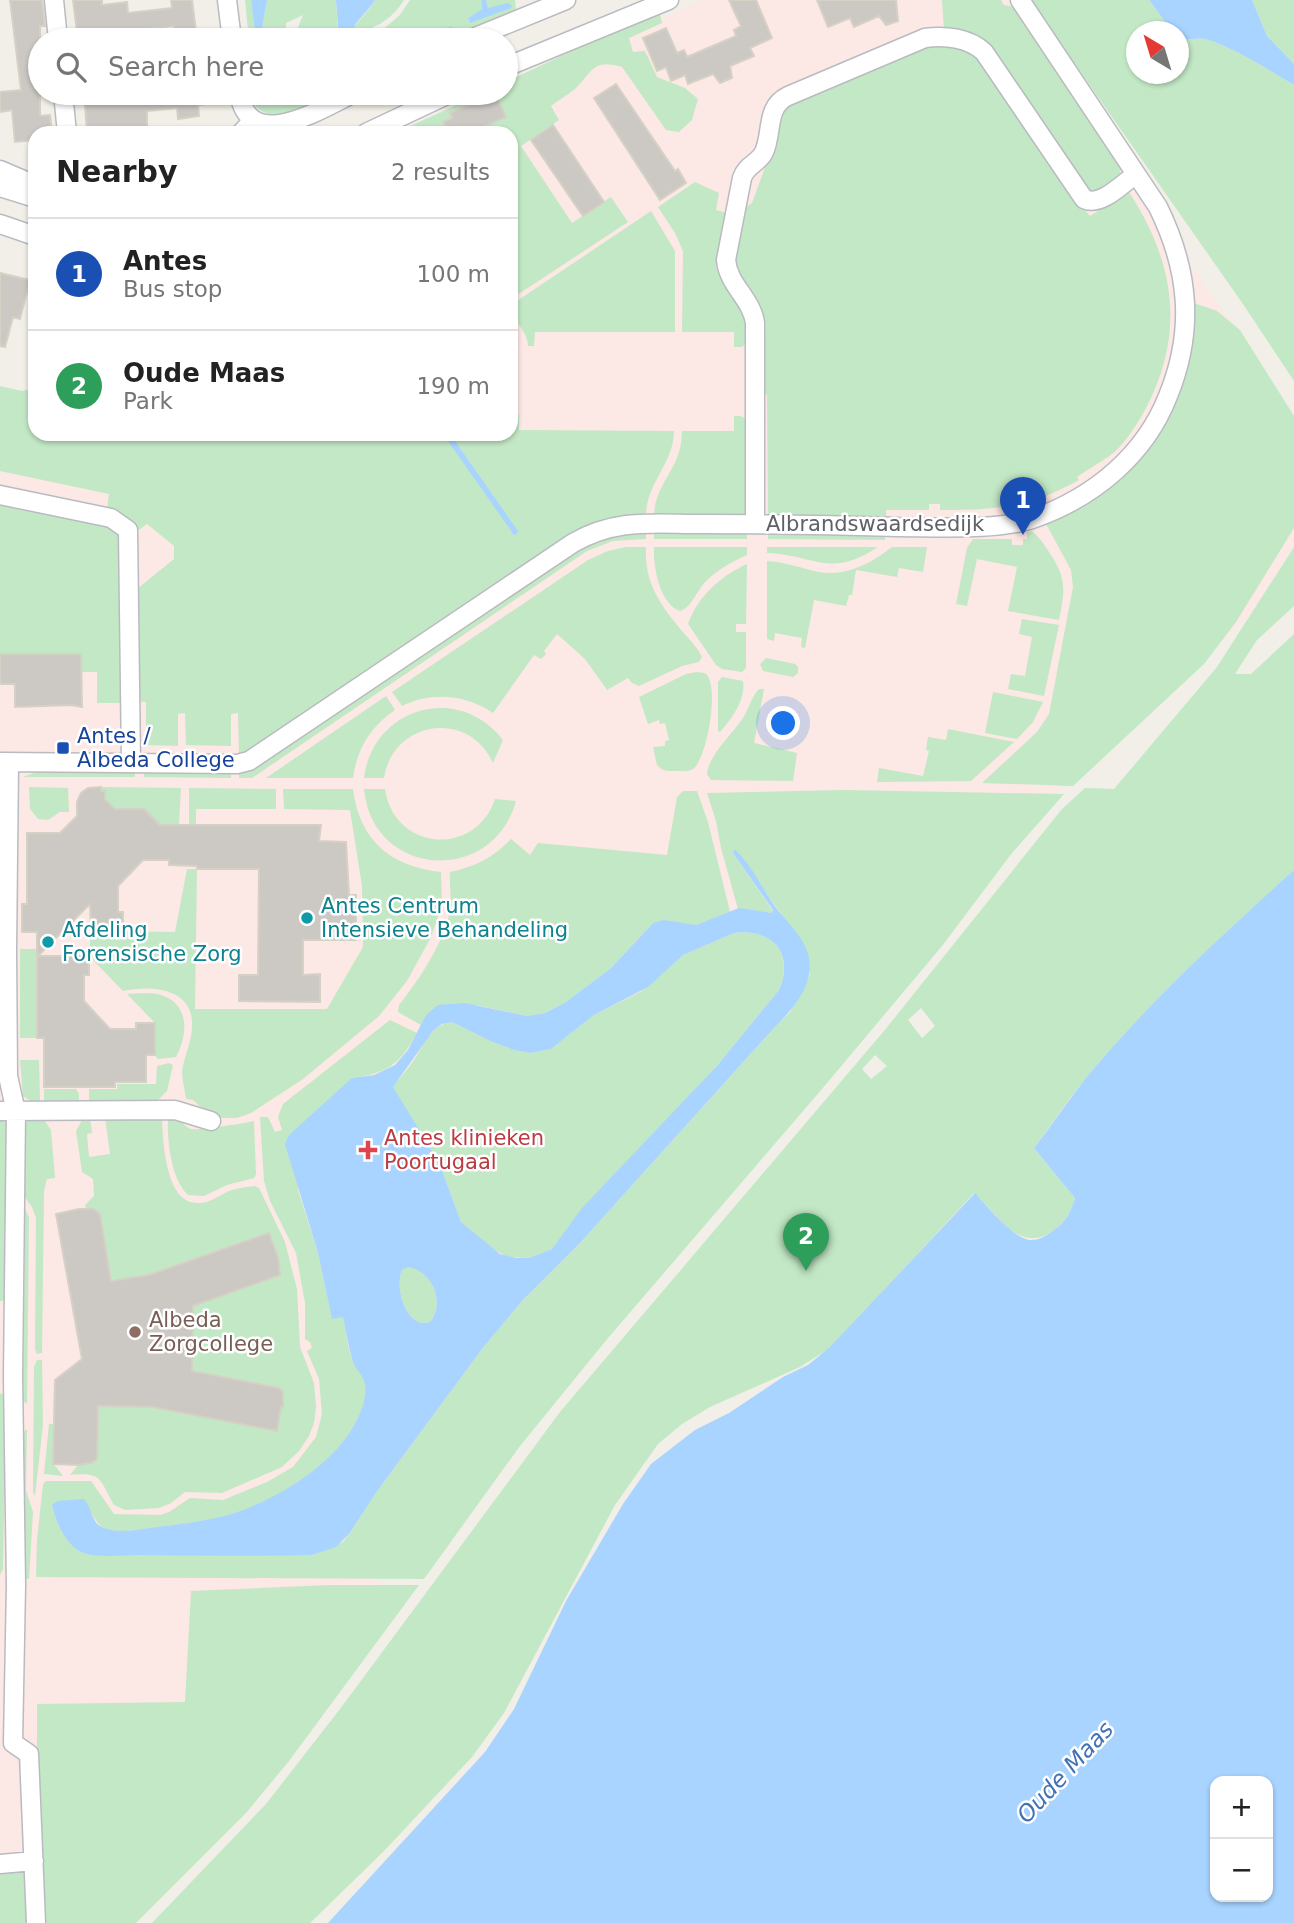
<!DOCTYPE html>
<meta charset="utf-8">
<style>
:root{--surface:#fff;--page:#f6f6f6;--text:#222;--muted:#767676;--line:#e0e0e0;--accent:#b45309}
body{margin:0;font-family:"DejaVu Sans",sans-serif;background:var(--page);color:var(--text)}
.controls{position:absolute;right:21px;bottom:21px;display:grid;overflow:hidden;border-radius:14px;box-shadow:0 2px 5px #0004}
.controls button{width:63px;height:63px;display:grid;place-items:center;padding:0;border:0;border-bottom:2px solid var(--line);background:var(--surface);color:var(--text);font:35px sans-serif}
.compass{position:absolute;left:1126px;top:21px;width:63px;height:63px;border-radius:50%;background:var(--surface);box-shadow:0 2px 5px #0004;rotate:322deg}
.you{position:absolute;left:784px;top:724px;width:24px;height:24px;margin:-18px;border:5px solid #fff;border-radius:50%;background:#1a73e8;box-shadow:0 0 0 10px #1a73e833}
.badge{display:grid;place-items:center;width:46px;height:46px;border-radius:50%;background:var(--accent);color:#fff;font-size:23px;font-weight:700}
.pin{position:absolute;translate:-50% -58px;filter:drop-shadow(0 2px 4px #0008)}
.pin::after{content:'';position:absolute;top:37px;width:24px;height:21px;background:inherit;clip-path:polygon(0 0,100% 0,50% 100%)}
.list{margin:0;padding:0;list-style:none}
h2{display:flex;justify-content:space-between;align-items:center;height:91px;margin:0;padding:0 28px;font-size:30px}
h2 small{font-size:23px;font-weight:400;color:var(--muted)}
.list li{display:grid;grid-template-columns:46px 1fr auto;gap:21px;align-items:center;box-sizing:border-box;height:112px;padding:0 28px;border-top:2px solid var(--line)}
.list b{display:block;font-size:26px;white-space:nowrap}
.list p{margin:0;font-size:23px;white-space:nowrap;color:var(--muted)}
.list em{font-size:23px;font-style:normal;color:var(--muted)}
.icon{flex:none;width:38px;height:38px;fill:none;stroke:currentColor;stroke-width:2;stroke-linecap:round;stroke-linejoin:round}
.map{position:relative;flex:none;width:1294px;height:1923px;overflow:hidden}
.search{position:absolute;background:var(--surface);box-shadow:0 2px 5px #0004;left:28px;top:28px;width:490px;height:77px;display:flex;align-items:center;gap:18px;box-sizing:border-box;padding:0 24px;border-radius:38px;color:var(--muted);font-size:26px}
.panel{position:absolute;background:var(--surface);box-shadow:0 2px 5px #0004;left:28px;top:126px;width:490px;height:315px;border-radius:21px}
.map>svg:first-child{display:block}
.medical{fill:#fce8e4}
.green{fill:#c3e8c5;fill-rule:evenodd}
.water{fill:#a8d4ff;fill-rule:evenodd}
.building{fill:#ccc9c4;stroke:#d6d1c5;stroke-width:2}
.lines{fill:none;stroke-linecap:round;stroke-linejoin:round}
.minor-casing{stroke:#b9bbc0;stroke-width:21}
.minor{stroke:#fff;stroke-width:18}
.transit-dot{fill:#1a4fb4;stroke:#fff;stroke-width:2.5}
.culture-dot{fill:#0f9aa8;stroke:#fff;stroke-width:2.5}
.health-dot{fill:#e0444e;stroke:#fff;stroke-width:2.5}
.education-dot{fill:#8d6e63;stroke:#fff;stroke-width:2.5}
.labels{text-anchor:middle;dominant-baseline:central;stroke-width:5;stroke-linejoin:round;paint-order:stroke}
.street-label{font-size:21px;fill:#5e6167;stroke:#fff}
.transit-label{font-size:21px;fill:#164399;stroke:#fff;text-anchor:start}
.culture-label{font-size:21px;fill:#0d838f;stroke:#fff;text-anchor:start}
.health-label{font-size:21px;fill:#be3a42;stroke:#fff;text-anchor:start}
.education-label{font-size:21px;fill:#785e54;stroke:#fff;text-anchor:start}
.water-label{font-size:23px;font-style:italic;fill:#4172b5;stroke:#fff}
</style>
<div class="map">
<svg width="1294" height="1923" viewBox="0 0 1294 1923">
<rect width="100%" height="100%" fill="#f1efe7"/>
<path class="medical" d="M702,0H1008L1294,415V575L969,872L502,1429L106,1923H0V392L35,434H511V144L539,77Z"/>
<path class="green" d="M245,0H251L258,40H249Z
M267,0H336L338,34L316,35L297,30L303,15L286,23V32L272,40H260Z
M375,0H404C392,19 374,31 352,32C357,20 369,12 375,0Z
M410,0H481L482,9L468,18L470,22L512,6L488,8L486,0H515L516,11L448,40H430L453,30L431,33L413,40H353L381,31L400,15Z
M942,0H1001L1004,5L1014,7L1118,163L1121,169L1119,178L1094,195L1085,194L986,45L944,31Z
M1030,0H1149L1172,31L1136,32V74H1178L1179,40C1188,41 1198,37 1205,39C1236,48 1266,69 1294,85V381L1243,304Z
M1252,0H1294V64L1267,36Z
M659,10L662,23L629,38L633,52L645,51L657,77L685,88L698,99L692,120L679,132L666,130L622,67C592,58 592,73 575,89C568,95 558,100 551,106L559,120L521,146L572,223L611,197L628,222L511,299V133H395L483,93H506V82Z
M934,42L972,49L1075,199L1090,216L1129,192C1175,263 1186,333 1145,410C1136,426 1123,447 1108,457C1099,463 1087,470 1077,477L1079,480C1028,508 997,510 940,510V504H929V510H886V517H768L767,396L763,391V338C774,314 746,295 737,275C729,255 739,230 742,210L752,203L771,151L782,106Z
M248,93H264L267,98L299,102L318,93H335C308,106 264,135 248,93Z
M695,182L719,193L716,210L727,213L716,267L720,277L748,318L747,343L742,347H734V332H682L683,251L675,233L658,207Z
M651,211L675,251V332H535L534,346H528C528,330 511,321 511,305Z
M1194,303L1217,311L1240,330L1294,416V528L1236,622L1204,664L1073,786L982,783L1037,732L1049,714L1073,587L1071,570L1045,522C1061,514 1078,508 1093,498C1162,458 1193,380 1194,303Z
M0,386L22,391L35,388V434H511V413L519,415V430L674,431C674,463 646,483 646,516L606,520L580,530L248,753L239,755L238,713L231,714V746L186,745L185,713L178,714V746L146,745V702L136,701L137,589L174,559V546L147,524L139,530L114,511L107,509L109,494L0,471Z
M734,416H741L746,419L747,517L654,516C655,481 682,470 682,431H734Z
M0,504L113,526L123,535L122,703H97V672H82L81,654H0Z
M1032,531C1039,537 1044,544 1049,552C1067,578 1065,591 1059,620L1008,611L1017,567L977,559L967,606L956,604L967,548L973,539H1012V545H1023V539H1027V533Z
M633,532L646,533V539L613,541L587,551L252,778H239V772L249,770L263,763L587,544L604,537Z
M654,533H747V539H654Z
M768,533H885V540L768,539Z
M626,547H646C644,582 660,605 682,631C689,639 697,647 702,657L699,662L682,666L639,686L632,683L628,678L607,690L585,659L557,634L544,651L546,654L541,659L534,655L493,713C467,695 432,691 402,706L392,692L588,560L608,551Z
M654,547H747V555C731,562 717,570 705,582C697,591 691,608 680,611C659,603 653,566 654,547Z
M767,547H878C829,579 816,555 767,553Z
M892,547H927L923,572L899,568L897,577L856,570L852,595H849L846,606L814,600L805,648L801,647L802,638L775,633L774,641L767,639V561C783,562 795,566 810,570C841,579 868,566 892,547Z
M1294,547V606L1257,640L1235,674H1251L1294,634V870C1222,936 1148,1003 1085,1079C1067,1101 1051,1125 1034,1148L1075,1198C1071,1212 1065,1222 1054,1230C1019,1256 998,1214 974,1193L830,1348L800,1367L710,1407L682,1424L658,1444L615,1505L504,1713L472,1757L385,1850L310,1923H152L266,1804L340,1709L560,1412L884,1031L1062,809L1085,788L1114,789L1217,667ZM921,1008L935,1026L922,1038L908,1020ZM875,1055L887,1066L871,1079L862,1069Z
M747,564L746,624H736V632H746V668L742,672L722,669L716,665L688,624C698,596 721,576 747,564Z
M1022,619L1059,625L1044,696L1008,689L1011,674L1025,676L1032,637L1019,634Z
M766,658L795,664L798,667V673L793,677L763,671L760,664Z
M697,672C701,673 704,672 707,675C719,689 707,759 693,769C688,772 682,771 677,771C668,771 663,772 657,765L653,747L665,746V741L669,740L665,723L660,724L659,720L648,724L639,697L686,674Z
M722,677L743,681C746,699 732,719 720,732L718,731V682Z
M759,689H764L754,743L797,753L793,781L711,780L707,774C709,754 732,735 743,718C749,709 751,697 759,689Z
M993,692L1043,702L1033,722L1017,739L985,733Z
M386,696L395,710C370,727 357,749 353,778H266Z
M446,708C469,710 488,721 503,740L493,763C469,709 393,720 384,778H364C369,736 403,706 446,708Z
M948,729L1014,742L971,781L877,782L879,768L923,776L929,751L926,750L928,737L946,740Z
M39,771H135V777H23Z
M144,771L231,772V778L144,777Z
M29,787L68,788L69,812H60L48,820L38,819L30,809Z
M101,787L181,788L179,825H162L161,828L144,809H133L125,818L105,799V791H101Z
M189,788L276,789V809H196V825H189Z
M283,789H353C359,840 391,867 441,872L442,906L430,939L407,981L379,1016L303,1079L251,1113L237,1118H216L206,1112L193,1100L186,1099C185,1090 182,1081 182,1072C184,1055 193,1040 192,1023C192,987 148,985 123,991L89,956L91,931L175,932L187,869H197L195,1009H327L363,947L362,886L350,810L284,809Z
M364,789H385C394,851 475,858 495,799L516,801C493,886 372,878 364,789Z
M845,790L1064,794L1012,853L942,946L822,1089L608,1338L520,1446L424,1579L36,1577L37,1540L43,1484L46,1481H91L114,1514L160,1515L169,1512L190,1498L223,1500L267,1482L293,1467L316,1437L322,1414L319,1379L307,1351L312,1348L310,1342L305,1339V1303L296,1253L270,1201L264,1181L260,1117H268L275,1132L282,1130L278,1117L283,1104L390,1020L417,1033C400,1064 388,1073 352,1078L298,1190L318,1253L332,1318L343,1316C346,1330 347,1345 352,1359C359,1377 371,1376 364,1402C350,1456 279,1502 228,1515C206,1521 182,1524 159,1527C141,1529 119,1535 101,1527L90,1512L52,1505C56,1525 68,1547 88,1554L312,1555L343,1542L349,1534L378,1490L482,1349L522,1301L580,1243L763,1040L790,1012L810,974L803,944L734,849L733,853L773,911L772,913L738,909L721,848L716,821L707,793Z
M683,791H697L708,822L730,912L696,925L653,923L611,968L566,1002L545,1013L527,1016L476,1005L426,1015L421,1025L398,1012L399,1005C419,980 445,941 450,910C452,897 449,884 450,872C475,867 494,857 511,839L530,855L538,843L667,855L677,797Z
M734,933C773,928 794,953 779,990L716,1067L552,1249L529,1258L508,1257L491,1248L461,1222L439,1162L392,1087C400,1078 407,1070 414,1060C424,1045 432,1024 452,1022L490,1041L514,1050L530,1053L551,1049L594,1015L642,991L683,955Z
M20,949H36L37,1038H20Z
M127,994C137,994 150,992 161,995C190,1004 188,1035 176,1057L158,1059L155,1055V1023Z
M20,1060H39L40,1102L31,1101L23,1096Z
M169,1063L173,1065L167,1091L157,1101L89,1102V1089H117V1084H156L157,1066Z
M44,1089H76L79,1094V1102H44Z
M90,1117L92,1133L87,1134L89,1157L110,1154L105,1117H162C163,1141 165,1205 199,1203C210,1203 218,1196 229,1191C237,1188 247,1187 255,1186L259,1188L285,1242L297,1289L300,1347L314,1383L316,1407L314,1423L309,1436L299,1451L282,1467L222,1493L185,1492L171,1503L159,1508L125,1510L114,1505C99,1479 103,1472 70,1475L78,1465L92,1463L96,1459L98,1406L162,1408L276,1431L282,1391L277,1387L192,1371L193,1305L278,1275V1257L269,1234L158,1273L111,1281L100,1215L97,1210L86,1209L85,1205L94,1196L93,1179L82,1172L76,1131L82,1120Z
M172,1117C183,1120 183,1126 191,1129C195,1131 247,1123 254,1121L256,1174L254,1178L227,1185L204,1196L188,1195C171,1179 167,1141 168,1119Z
M0,1118L8,1124L6,1300L0,1301Z
M32,1118L45,1121L51,1130L55,1178L47,1179L44,1191L42,1353L37,1354L35,1349L36,1218L32,1207L24,1196L22,1128L24,1123Z
M25,1209L29,1217L27,1404L23,1401Z
M408,1266C432,1270 446,1303 430,1322C407,1330 394,1288 402,1270Z
M37,1360H42L43,1424L35,1496L33,1492L34,1367Z
M0,1393L6,1396L3,1569L0,1575Z
M49,1424H54L53,1463L63,1476L44,1474Z
M27,1429L26,1490L33,1512L29,1579L21,1578L22,1442L23,1433Z
M328,1585H419L289,1761L246,1813L136,1923H43L37,1751V1704L185,1702L191,1591Z
M25,1869L27,1923H0V1875L6,1871Z"/>
<path class="water" d="M251,0H267L260,40L256,38Z
M336,0H375C367,14 350,23 353,40H339Z
M481,0H486L488,8L508,3L512,6L511,8L470,23L468,18L482,9Z
M1149,0H1252L1267,36L1294,64V85C1266,69 1236,48 1205,39C1198,37 1188,41 1179,39L1178,32L1172,31Z
M452,26L453,30L430,40H413Z
M264,93H318C300,101 278,113 264,93Z
M443,434H450L518,531L516,535H514Z
M734,849C750,862 762,888 774,905C783,918 797,930 804,944C824,983 787,1014 763,1040L580,1243L522,1301L482,1349L378,1490L349,1534L336,1547L312,1555C254,1556 196,1556 138,1555C123,1555 97,1558 84,1553C67,1548 55,1521 52,1505L58,1501L84,1499C93,1508 90,1523 104,1528C120,1534 141,1529 157,1527C182,1524 207,1521 231,1514C281,1499 351,1455 364,1401C370,1376 357,1375 352,1359C348,1345 346,1331 343,1317L332,1319L318,1253L285,1144L289,1135L352,1078L374,1075L395,1065L408,1050L426,1015L438,1005L465,1003L527,1016L545,1013L566,1002L611,968L653,923L664,920L696,925L739,908L772,913L773,910L733,853ZM734,933C772,928 795,953 779,990L716,1067L582,1208L552,1249L529,1258H516L500,1254L461,1222L439,1162L393,1087L433,1031L442,1024L452,1022L490,1041L514,1050L530,1053L551,1049L594,1015L648,987L683,955ZM408,1267C432,1270 446,1303 430,1322C407,1330 394,1288 402,1270Z
M1294,870V1923H328L485,1752L514,1709L566,1601L623,1504L651,1464L695,1430L729,1413L783,1377L808,1365L830,1347L975,1193C987,1206 1011,1236 1029,1240C1039,1241 1047,1235 1054,1230C1066,1222 1071,1211 1075,1198L1034,1148C1051,1126 1067,1102 1085,1079C1148,1003 1221,936 1294,870ZM1215,1781H1268V1897H1215Z"/>
<path class="building" d="M10,0H42L45,26H40V116L50,115L52,133H35V140L15,142L12,110L0,112V92L21,90Z
M73,0H102V5L127,2L128,13L172,8L171,0H192L196,31L175,33L174,26L136,30L137,40H78Z
M729,0H756L772,38L750,48L754,56L730,66L732,78L720,83L713,74L688,84L685,75L671,81L666,67L657,71L643,38L666,28L677,53L684,50L687,57L736,36L734,30L741,26Z
M817,0H896L898,21L886,25L879,16L854,27L850,18L828,27Z
M616,84L675,171L678,169L686,183L660,200L594,98Z
M86,93H114L115,98L159,93H214L215,103L198,105L199,116L178,119L177,108L147,111V133H87L85,105H87Z
M495,93L506,117L470,133H448L443,122L452,118L450,113Z
M553,125L604,202L583,216L531,140Z
M0,273L30,280L20,319L13,317L5,347L0,346Z
M0,654H81L82,707L71,705L15,707V684H0Z
M101,787V791H105V799L115,809H144L160,825H321L319,841L346,842L349,895H356V940H303V975L320,974V1002L239,1001V975H258L259,869H197V866L169,865V860H143L118,886V912H123V931H91L90,904L38,956H89V975H84V1001L110,1029H136V1023H155V1055H146V1082H115V1087H44V1038H37V932H22V904H27V833H60L77,816V802L81,793L88,788Z
M79,1209H94L100,1214L111,1281L149,1275L269,1233L278,1257L280,1275L193,1306L192,1371L279,1388L283,1392V1407H281L277,1431L153,1407L98,1406L97,1459L91,1463L78,1465L53,1464L55,1380L82,1359L56,1214Z"/>
<g class="lines">
<g class="minor-casing">
<path id="minor" d="M54,0L58,40
M227,0L232,40
M468,40L566,0
M506,67L669,0
M63,93L67,133
M239,93C249,155 321,109 354,93
M241,133L253,120
M366,133L451,93
M0,170L35,185
M0,187L35,198
M0,224L35,236
M0,495L111,518L128,530L131,763
M755,524V323C752,299 728,285 726,260L742,178C746,165 759,163 764,152C773,133 765,107 788,96L925,38C945,35 969,38 984,52L1084,199C1101,207 1122,184 1136,174
M0,762L237,764L249,761L573,543C616,518 653,524 701,524C767,524 832,525 898,527C936,527 1000,531 1035,518C1094,497 1145,455 1168,396C1195,330 1189,270 1158,207L1020,0
M9,763L7,950L8,1076L16,1112L13,1377L16,1585L13,1743L29,1754L36,1923
M0,1111L175,1110L211,1121
M0,1864L34,1861"/>
</g>
<use href="#minor" class="minor"/>
</g>
<rect class="transit-dot" x="56" y="741" width="14" height="14" rx="3.5"/>
<g class="culture-dot">
<circle cx="307" cy="918" r="7"/>
<circle cx="48" cy="942" r="7"/>
</g>
<path class="health-dot" d="M364.5 1139.5h7v7h7v7h-7v7h-7v-7h-7v-7h7z"/>
<circle class="education-dot" cx="135" cy="1332" r="7"/>
<g class="labels">
<g class="street-label">
<text x="875" y="524">Albrandswaardsedijk</text>
</g>
<g class="transit-label">
<text x="77" y="736">Antes /<tspan x="77" dy="24">Albeda College</tspan></text>
</g>
<g class="culture-label">
<text x="321" y="906">Antes Centrum<tspan x="321" dy="24">Intensieve Behandeling</tspan></text>
<text x="62" y="930">Afdeling<tspan x="62" dy="24">Forensische Zorg</tspan></text>
</g>
<g class="health-label">
<text x="384" y="1138">Antes klinieken<tspan x="384" dy="24">Poortugaal</tspan></text>
</g>
<g class="education-label">
<text x="149" y="1320">Albeda<tspan x="149" dy="24">Zorgcollege</tspan></text>
</g>
<g class="water-label">
<text transform="translate(1065 1772) rotate(-47)">Oude Maas</text>
</g>
</g>
</svg>
<div class="controls">
<button>+</button>
<button>−</button>
</div>
<svg class="compass" viewBox="-18 -18 36 36"><path d="M0-13l5 13h-10z" fill="#e53935"/><path d="M0 13l5-13h-10z" fill="#767676"/></svg>
<div class="you"></div>
<div class="pin badge" style="left:1023px;top:535px;background:#1a4fb4">1</div>
<div class="pin badge" style="left:806px;top:1271px;background:#2e9e5b">2</div>
<div class="search"><svg class="icon" aria-label="search" viewBox="0 0 24 24"><circle cx="10" cy="10" r="6"/><path d="M15 15l6 6"/></svg>Search here</div>
<section class="panel">
<h2>Nearby<small>2 results</small></h2>
<ul class="list">
<li><span class="badge" style="background:#1a4fb4">1</span><div><b>Antes</b><p>Bus stop</p></div><em>100 m</em></li>
<li><span class="badge" style="background:#2e9e5b">2</span><div><b>Oude Maas</b><p>Park</p></div><em>190 m</em></li>
</ul>
</section>
</div>
